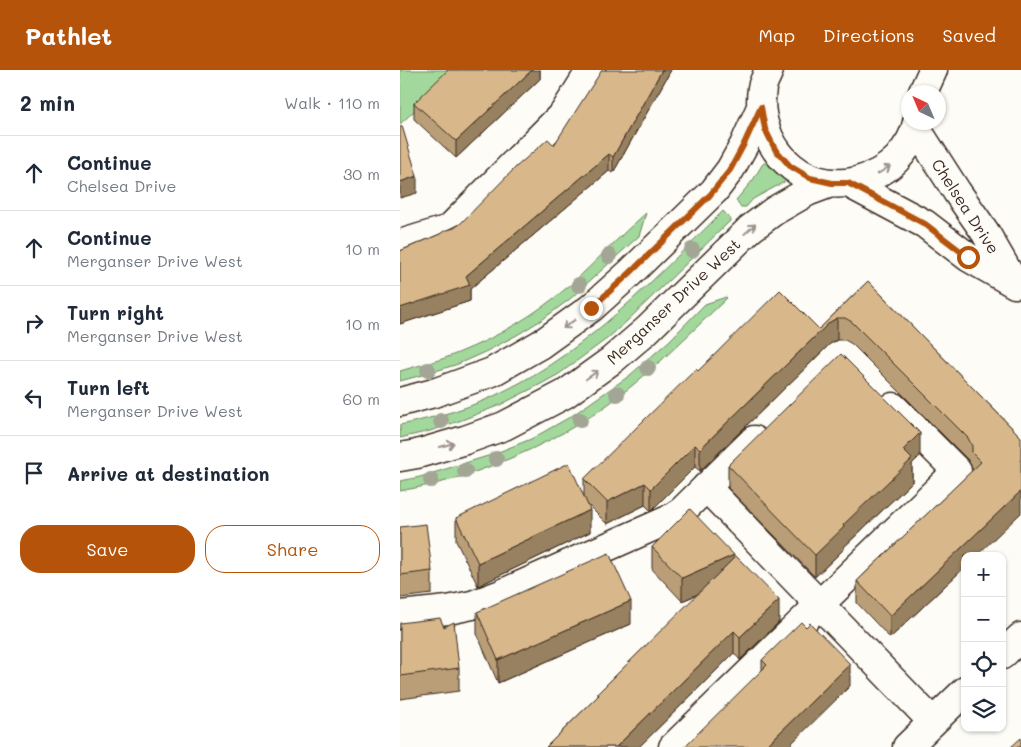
<!DOCTYPE html>
<meta charset="utf-8">
<style>
:root{--surface:#fff;--page:#f6f6f7;--text:#1f2937;--muted:#747a83;--line:#e0e1e3;--accent:#b45309}
body{margin:0;font-family:Mali,sans-serif;background:var(--page);color:var(--text)}
.controls{position:absolute;right:15px;bottom:15px;display:grid;overflow:hidden;border-radius:10px;box-shadow:0 1px 4px #0004}
.controls button{width:45px;height:45px;display:grid;place-items:center;padding:0;border:0;border-bottom:1px solid var(--line);background:var(--surface);color:var(--text);font:25px sans-serif}
.compass{position:absolute;left:501px;top:15px;width:45px;height:45px;border-radius:50%;background:var(--surface);box-shadow:0 1px 4px #0004;rotate:316deg}
.stop{position:absolute;width:15px;height:15px;margin:-11px;border:4px solid #b45309;border-radius:50%;background:#fff}
.stop.end{background:#b45309;border-color:#fff;box-shadow:0 1px 5px #0008}
.list{margin:0;padding:0;list-style:none}
h2{display:flex;justify-content:space-between;align-items:center;height:65px;margin:0;padding:0 20px;font-size:21px}
h2 small{font-size:16px;font-weight:400;color:var(--muted)}
.list li{display:grid;grid-template-columns:32px 1fr auto;gap:15px;align-items:center;box-sizing:border-box;height:75px;padding:0 20px;border-top:1px solid var(--line)}
.list b{display:block;font-size:19px;white-space:nowrap}
.list p{margin:0;font-size:16px;white-space:nowrap;color:var(--muted)}
.list em{font-size:16px;font-style:normal;color:var(--muted)}
.actions{display:flex;gap:10px;padding:15px 20px}
.actions a{flex:1;padding:11px 0;border:1px solid var(--accent);border-radius:20px;text-align:center;font-size:18px;color:var(--accent)}
.actions .main{background:var(--accent);color:#fff}
.icon{flex:none;width:28px;height:28px;fill:none;stroke:currentColor;stroke-width:2;stroke-linecap:round;stroke-linejoin:round}
.map{position:relative;flex:none;width:621px;height:677px;overflow:hidden}
header{display:flex;align-items:center;gap:30px;box-sizing:border-box;height:70px;padding:0 25px;background:var(--accent);color:#fff}
header strong{font-size:24px}
nav{display:flex;gap:28px;margin-inline-start:auto;font-size:18px}
main{display:flex}
aside{flex:1;background:var(--surface)}
.map>svg:first-child{display:block}
.green{fill:#a2d89c;stroke:#6e815d}
.lines{fill:none;stroke-linecap:round;stroke-linejoin:round}
.minor-casing{stroke:#3b2a1e;stroke-width:31}
.minor{stroke:#fdfcf7;stroke-width:28}
.tree{fill:#a3a595}
.wall{fill:#ba9e78;stroke:#3b2a1e}
.shaded-wall{fill:#978161;stroke:#3b2a1e}
.building{fill:#d8b88b;stroke:#3b2a1e}
.oneway{stroke:#9c938a}
.route{stroke:#b45309;stroke-width:6}
.labels{text-anchor:middle;dominant-baseline:central;stroke-width:5;stroke-linejoin:round;paint-order:stroke}
.street-label{font-size:16px;fill:#3b2a1e;stroke:#fdfcf7}
</style>
<header>
<strong>Pathlet</strong>
<nav><a>Map</a><a>Directions</a><a>Saved</a></nav>
</header>
<main>
<aside>
<h2>2 min<small>Walk · 110 m</small></h2>
<ul class="list">
<li><svg class="icon" aria-label="ahead" viewBox="0 0 24 24"><path d="M12 20V5M6 11l6-6 6 6"/></svg><div><b>Continue</b><p>Chelsea Drive</p></div><em>30 m</em></li>
<li><svg class="icon" aria-label="ahead" viewBox="0 0 24 24"><path d="M12 20V5M6 11l6-6 6 6"/></svg><div><b>Continue</b><p>Merganser Drive West</p></div><em>10 m</em></li>
<li><svg class="icon" aria-label="right" viewBox="0 0 24 24"><path d="M7 20v-9h11M14 6l5 5-5 5"/></svg><div><b>Turn right</b><p>Merganser Drive West</p></div><em>10 m</em></li>
<li><svg class="icon" aria-label="left" viewBox="0 0 24 24"><path d="M17 20v-9H6M10 6l-5 5 5 5"/></svg><div><b>Turn left</b><p>Merganser Drive West</p></div><em>60 m</em></li>
<li><svg class="icon" aria-label="arrive" viewBox="0 0 24 24"><path d="M6 21V4h12l-3 4 3 4H6"/></svg><div><b>Arrive at destination</b></div></li>
</ul>
<div class="actions"><a class="main">Save</a><a>Share</a></div>
</aside>
<div class="map">
<svg width="621" height="677" viewBox="0 0 621 677">
<rect width="100%" height="100%" fill="#fdfcf7"/>
<filter id="ink" filterUnits="userSpaceOnUse"><feTurbulence type="fractalNoise" baseFrequency=".02" numOctaves="2"/><feDisplacementMap in="SourceGraphic" scale="10" xChannelSelector="R" yChannelSelector="G"/><feConvolveMatrix kernelMatrix="1 2 1 2 8 2 1 2 1" color-interpolation-filters="sRGB"/></filter>
<g filter="url(#ink)">
<path class="green" d="M0,0H59L0,54Z
M364,93H368L387,108L386,111L353,129L346,137H341L336,130L353,110L362,95Z
M323,141L330,148V151L226,252L208,268L159,304L141,314L100,335L62,350L30,361L0,368V355C36,347 72,338 104,321C190,279 256,207 323,141Z
M246,143L239,166L170,229L143,249L117,265L87,281L58,294L26,304L0,311V301C19,295 40,291 58,283C98,267 136,244 169,216C195,193 219,166 246,143Z
M326,227L327,228C285,268 244,310 196,343C155,370 109,391 63,406C43,413 20,417 0,421V411L20,407L91,385L131,369L170,347L229,306L269,271L305,234Z"/>
<g class="lines">
<g class="minor-casing">
<path id="minor" d="M369,0C367,6 363,12 362,18C354,74 400,125 457,111C473,107 486,100 497,89C506,79 515,66 517,52
M523,22L533,0
M516,58L557,122L585,162L615,214
M448,113L525,154L568,187L615,214
M0,174L49,159L164,43L191,0
M0,332L34,323L92,302L141,274L191,238L230,203L314,121L330,100L344,75L361,37
M0,387L17,384L65,370L104,356L165,324L212,290L247,260L350,159L374,141L407,122L431,113
M306,417L533,652
M0,545L48,540L72,535L101,524L268,450L282,441L354,370
M602,585L621,567
M273,677L557,401L493,337
M507,677L565,621"/>
</g>
<use href="#minor" class="minor"/>
</g>
<g class="tree">
<circle cx="292" cy="180" r="8"/>
<circle cx="209" cy="186" r="8"/>
<circle cx="179" cy="215" r="8"/>
<circle cx="248" cy="298" r="8"/>
<circle cx="28" cy="300" r="8"/>
<circle cx="217" cy="324" r="8"/>
<circle cx="180" cy="350" r="8"/>
<circle cx="41" cy="351" r="8"/>
<circle cx="96" cy="389" r="8"/>
<circle cx="65" cy="401" r="8"/>
<circle cx="31" cy="410" r="8"/>
</g>
<path class="wall" d="M140,0V9L56,88L14,49V33Z
M271,0L213,103L209,101L70,219V231L0,254V181L40,164L60,154L154,75Z
M468,211L621,367L565,486V497L490,568L457,533V511L572,401V397L568,390L452,274L445,270H437L430,274L300,401L295,397L251,441L245,435L207,454L187,434L190,462L78,516L56,471V448L184,428V409L298,301L419,259Z
M520,386L512,394V412L444,477V479L415,507L328,418V395Z
M0,457L32,501V524L0,528Z
M252,477L334,488L379,552L340,590L334,583L239,677H146L198,626V623L299,524L282,531L252,499Z
M77,542L231,554L98,613L77,564Z
M0,553L59,598V621L0,629Z
M362,590L450,616L362,600Z"/>
<path class="shaded-wall" d="M132,0H140V9L56,88V71Z
M262,0H271L213,103V87Z
M209,84V101L70,219V231L0,254V238L66,206Z
M17,106V123L0,128V112Z
M437,248V270L430,274L300,401V379L430,252Z
M520,363V386L512,394V412L444,477V479L415,507V485L443,455L503,380Z
M295,375V397L251,441V419Z
M245,413V435L207,454V432Z
M621,421V443L576,486H565V497L490,568V546Z
M190,440V462L78,516V493Z
M334,485V508L282,531V508Z
M379,530V552L340,590V567Z
M231,531V554L98,613V590Z
M334,561V583L239,677H216Z
M450,594V616L388,677H365Z"/>
<path class="building" d="M48,0H132L56,71L14,33Z
M202,0H262L213,87L209,84L66,206L70,215L0,238V181L40,164L44,161L54,158L60,154L116,97L148,69L154,75Z
M2,56L17,106L0,112V57Z
M468,211L621,367V421L490,546L457,511L581,392L572,383V376L568,368L452,252L445,248H437L430,252L300,379L295,375L251,419L245,413L207,432L184,409L296,299L298,301L380,220L419,259Z
M441,284L520,363L503,380L512,389L443,455L444,457L415,485L328,395Z
M169,393L190,440L78,493L56,448Z
M290,439L334,485L282,508L252,477Z
M26,454L32,501L0,505V457Z
M209,483L231,531L98,590L77,542Z
M336,486L379,530L340,567L334,561L216,677H146L199,625L198,623Z
M40,548L44,557L54,552L59,598L0,606V553Z
M401,552L406,557L410,553L450,594L365,677H284L367,595L362,590Z
M621,668V677H611Z"/>
<defs><path id="oneway-shaft" d="M-6 0H5M1.5-3L5.5 0L1.5 3" fill="none" stroke-width="1.6" stroke-linecap="round" stroke-linejoin="round" transform="scale(1.25)"/></defs>
<g class="oneway">
<use href="#oneway-shaft" transform="translate(484 100) rotate(-32)"/>
<use href="#oneway-shaft" transform="translate(350 159) rotate(-41)"/>
<use href="#oneway-shaft" transform="translate(169 254) rotate(144)"/>
<use href="#oneway-shaft" transform="translate(192 305) rotate(-35)"/>
<use href="#oneway-shaft" transform="translate(47 375) rotate(-16)"/>
</g>
</g>
<g class="lines" filter="url(#ink)">
<path class="route" d="M191,238L230,203L310,125L330,100L344,74L361,37L365,59L375,79L390,96L410,108L432,113H448L525,154L568,187"/>
</g>
<g class="labels">
<g class="street-label">
<text transform="translate(566 136) rotate(57)">Chelsea Drive</text>
<text transform="translate(273 231) rotate(-43)">Merganser Drive West</text>
</g>
</g>
</svg>
<div class="controls">
<button>+</button>
<button>−</button>
<button><svg class="icon" aria-label="locate" viewBox="0 0 24 24"><circle cx="12" cy="12" r="6"/><path d="M12 2v4M12 18v4M2 12h4M18 12h4"/></svg></button>
<button><svg class="icon" aria-label="layers" viewBox="0 0 24 24"><path d="M12 4l9 5-9 5-9-5zM3 14l9 5 9-5"/></svg></button>
</div>
<svg class="compass" viewBox="-18 -18 36 36"><path d="M0-13l5 13h-10z" fill="#e53935"/><path d="M0 13l5-13h-10z" fill="#747a83"/></svg>
<div class="stop" style="left:568px;top:187px"></div>
<div class="stop end" style="left:191px;top:238px"></div>
</div>
</main>
